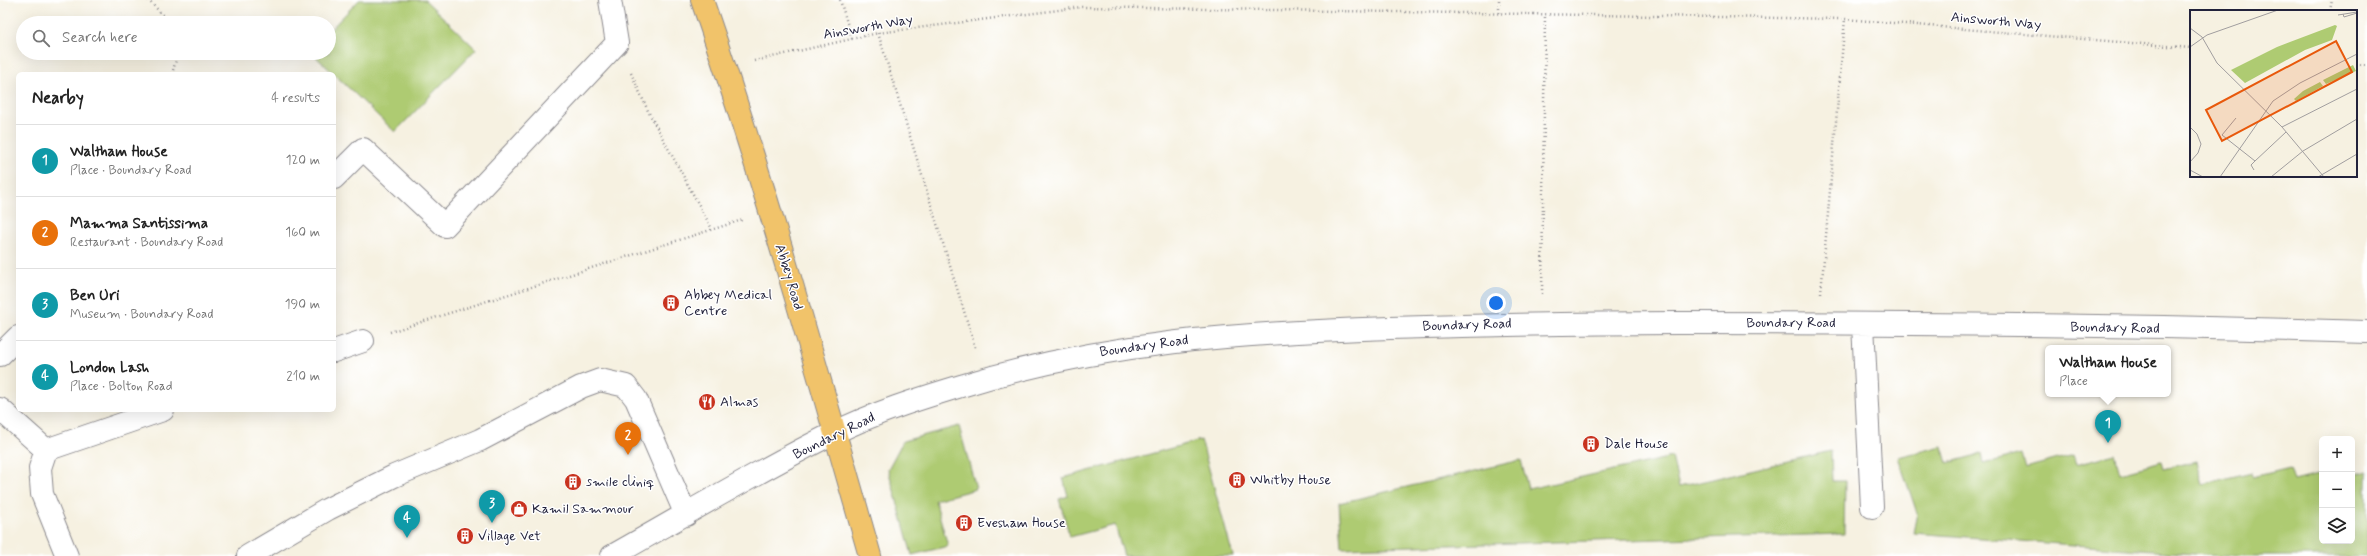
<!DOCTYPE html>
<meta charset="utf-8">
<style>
:root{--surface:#fff;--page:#f2f2f2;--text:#222;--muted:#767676;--line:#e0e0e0;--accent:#c8321e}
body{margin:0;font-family:Mynerve,sans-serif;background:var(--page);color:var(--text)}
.controls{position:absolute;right:12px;bottom:12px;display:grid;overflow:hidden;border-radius:6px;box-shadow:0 4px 16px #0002}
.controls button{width:36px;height:36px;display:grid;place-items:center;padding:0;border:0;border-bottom:1px solid var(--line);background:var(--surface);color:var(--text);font:20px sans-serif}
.you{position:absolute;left:1496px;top:303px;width:14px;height:14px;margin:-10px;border:3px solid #fff;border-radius:50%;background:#1a73e8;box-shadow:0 0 0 6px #1a73e833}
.badge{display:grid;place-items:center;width:26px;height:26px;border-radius:50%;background:var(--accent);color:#fff;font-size:13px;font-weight:700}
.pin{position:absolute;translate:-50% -33px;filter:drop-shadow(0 1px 2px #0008)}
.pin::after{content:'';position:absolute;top:21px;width:14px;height:12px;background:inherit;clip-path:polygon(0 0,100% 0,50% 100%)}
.popup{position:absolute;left:2045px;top:345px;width:126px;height:52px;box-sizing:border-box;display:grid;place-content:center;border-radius:6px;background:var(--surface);filter:drop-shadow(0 1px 3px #0005);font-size:13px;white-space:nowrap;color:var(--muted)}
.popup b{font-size:15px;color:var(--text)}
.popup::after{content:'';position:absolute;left:50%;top:100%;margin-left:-8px;border:8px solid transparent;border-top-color:var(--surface)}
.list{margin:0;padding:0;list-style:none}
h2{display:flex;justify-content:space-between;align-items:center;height:52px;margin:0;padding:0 16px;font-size:17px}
h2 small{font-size:13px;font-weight:400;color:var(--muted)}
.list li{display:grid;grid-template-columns:26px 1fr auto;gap:12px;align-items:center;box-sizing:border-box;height:72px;padding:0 16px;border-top:1px solid var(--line)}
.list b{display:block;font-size:15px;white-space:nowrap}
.list p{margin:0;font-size:13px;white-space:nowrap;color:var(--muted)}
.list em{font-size:13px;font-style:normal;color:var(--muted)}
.icon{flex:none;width:22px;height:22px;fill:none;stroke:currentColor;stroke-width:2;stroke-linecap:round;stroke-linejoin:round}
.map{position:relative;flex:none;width:2367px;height:556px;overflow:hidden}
.search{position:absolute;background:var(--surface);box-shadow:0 4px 16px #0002;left:16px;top:16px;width:320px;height:44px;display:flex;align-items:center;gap:10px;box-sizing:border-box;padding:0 14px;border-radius:22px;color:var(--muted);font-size:15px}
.panel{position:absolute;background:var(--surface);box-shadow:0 4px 16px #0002;left:16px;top:72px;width:320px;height:340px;border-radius:6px}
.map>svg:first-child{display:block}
.green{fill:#aecb72;stroke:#687656}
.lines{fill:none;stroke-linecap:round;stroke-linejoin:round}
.minor-casing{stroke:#8c8a8e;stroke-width:24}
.major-casing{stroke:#8c8a8e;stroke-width:24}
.path{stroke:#8c8a8e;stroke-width:2.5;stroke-dasharray:1 3;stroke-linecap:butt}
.minor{stroke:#fff;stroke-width:22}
.major{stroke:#f1c36a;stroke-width:22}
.labels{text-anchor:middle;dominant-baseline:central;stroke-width:3;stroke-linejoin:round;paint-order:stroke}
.street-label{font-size:14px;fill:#22223b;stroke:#fff}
.poi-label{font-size:14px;fill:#22223b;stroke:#fff;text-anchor:start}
.inset-road{fill:none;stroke:#a19e9f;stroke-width:1}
.view{fill:#e8590c;fill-opacity:0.15;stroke:#e8590c;stroke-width:2}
.inset-edge{fill:none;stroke:#22223b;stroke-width:2}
</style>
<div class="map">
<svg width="2367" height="556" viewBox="0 0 2367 556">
<rect width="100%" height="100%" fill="#fff"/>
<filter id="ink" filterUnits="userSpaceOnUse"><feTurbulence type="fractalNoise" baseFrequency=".025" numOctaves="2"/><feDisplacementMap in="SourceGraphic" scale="8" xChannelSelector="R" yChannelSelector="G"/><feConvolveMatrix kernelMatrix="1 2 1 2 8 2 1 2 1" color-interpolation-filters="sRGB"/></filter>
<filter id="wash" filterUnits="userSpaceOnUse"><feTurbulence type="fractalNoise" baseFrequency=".012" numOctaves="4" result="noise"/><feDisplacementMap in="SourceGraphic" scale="16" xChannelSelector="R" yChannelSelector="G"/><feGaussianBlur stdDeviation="0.9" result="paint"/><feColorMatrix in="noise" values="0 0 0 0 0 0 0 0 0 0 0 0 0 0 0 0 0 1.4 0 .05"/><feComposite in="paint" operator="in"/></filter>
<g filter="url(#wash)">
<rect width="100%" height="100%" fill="#f6f1e1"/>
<path class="green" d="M359,0H425L476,49L395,132L312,53H329V31Z
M959,426L976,489L935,500L948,546L912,555L888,469L903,441Z
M1201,440L1233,556H1124L1115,525L1070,537L1059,499L1068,496L1063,478Z
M1942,446L1947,463L1981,454L1983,464L2021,454L2025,468L2073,455L2076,464L2115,454L2120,473L2162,462L2164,469L2196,461L2202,484L2252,472L2253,477L2290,468L2294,481L2322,474V541H2352V475L2367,471V556H2220L1913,533L1917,513L1898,457Z
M1831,451L1832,481H1845L1844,534L1342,548L1339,503L1521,460L1528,489L1672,457L1679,487Z"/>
</g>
<g filter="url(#ink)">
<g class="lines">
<g class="minor-casing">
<path id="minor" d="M334,178L363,149L445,226L617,43L610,0
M1863,324L1872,507
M334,351L363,341
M0,355L18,337
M0,409L46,450
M67,556L42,494L40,468L46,450L163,410
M248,556L328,509L394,476L480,440L581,387L600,380L626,386L636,399L686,515
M612,556C685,515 759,470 834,433C874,413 918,399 961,386C1104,342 1241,333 1390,328C1486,325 1583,323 1679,323C1908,323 2138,325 2367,332"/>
</g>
<g class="major-casing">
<path id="major" d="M702,0C765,183 817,370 870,556"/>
</g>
<path class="path" d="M148,0L171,23
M840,0L852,39
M2330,11L2332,0
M1499,13V0
M878,33L976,350
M754,61L878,33L1082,7L1845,19L2191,48
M2356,64L2367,65
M631,73L649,113L712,229
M172,74L178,53
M1821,293L1845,19
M1542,294L1545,14
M390,332L742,220"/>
<use href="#minor" class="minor"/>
<use href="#major" class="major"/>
</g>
</g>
<defs>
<g id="building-disc" transform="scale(0.9)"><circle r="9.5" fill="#c8321e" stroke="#fff"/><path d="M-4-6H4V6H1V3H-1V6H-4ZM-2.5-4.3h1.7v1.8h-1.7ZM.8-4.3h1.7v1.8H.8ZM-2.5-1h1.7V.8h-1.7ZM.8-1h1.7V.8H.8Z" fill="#fff"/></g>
<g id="restaurant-disc" transform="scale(0.9)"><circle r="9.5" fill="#c8321e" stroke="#fff"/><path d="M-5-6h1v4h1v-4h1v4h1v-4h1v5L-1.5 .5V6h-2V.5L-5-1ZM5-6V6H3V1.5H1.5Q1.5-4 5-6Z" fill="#fff"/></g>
<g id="shop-disc" transform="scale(0.9)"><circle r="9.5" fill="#c8321e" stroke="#fff"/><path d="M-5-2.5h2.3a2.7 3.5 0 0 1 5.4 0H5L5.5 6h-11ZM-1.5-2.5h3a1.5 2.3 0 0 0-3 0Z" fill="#fff"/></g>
</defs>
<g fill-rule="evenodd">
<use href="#building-disc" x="671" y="303"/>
<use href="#restaurant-disc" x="707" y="402"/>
<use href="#building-disc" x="1591" y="444"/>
<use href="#building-disc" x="1237" y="480"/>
<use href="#building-disc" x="573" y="482"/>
<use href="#shop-disc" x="519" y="509"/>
<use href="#building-disc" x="964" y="523"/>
<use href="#building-disc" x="465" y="536"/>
</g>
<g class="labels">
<g class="street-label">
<text transform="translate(1996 21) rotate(5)">Ainsworth Way</text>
<text transform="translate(868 27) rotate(-10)">Ainsworth Way</text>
<text transform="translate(789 277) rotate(73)">Abbey Road</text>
<text x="1791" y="323">Boundary Road</text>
<text transform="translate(1467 325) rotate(-2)">Boundary Road</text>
<text transform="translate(2115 328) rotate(1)">Boundary Road</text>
<text transform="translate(1144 346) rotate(-8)">Boundary Road</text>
<text transform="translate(834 436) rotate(-26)">Boundary Road</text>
</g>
<g class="poi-label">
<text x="684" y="295">Abbey Medical<tspan x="684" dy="16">Centre</tspan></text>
<text x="720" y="402">Almas</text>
<text x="1604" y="444">Dale House</text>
<text x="1250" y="480">Whitby House</text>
<text x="586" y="482">smile cliniq</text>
<text x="532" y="509">Kamil Sammour</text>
<text x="977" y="523">Evesham House</text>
<text x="478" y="536">Village Vet</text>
</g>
</g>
<g transform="translate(2190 10)">
<rect width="167" height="167" fill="#f6f1e1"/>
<path d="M145,15L147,16L142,30L115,40L55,73L41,60L87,37ZM163,55L166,61L136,74L133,70ZM130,72L133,76L106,91L104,89L113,81Z" fill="#aecb72"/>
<path class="inset-road" d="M153,4L154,7L167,3M148,5L167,2M0,18L12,27L27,53L92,117L134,167M0,37L17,25L88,0M46,108L32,125L65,151L61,155L64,160M0,117L7,124L11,134L8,143L0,152M92,117L167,79M65,151L96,122M0,160L13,167M30,167L83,91L110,73L167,44M81,167L113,141L167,109M128,167L167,144"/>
<path class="view" d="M146,31L162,62L32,131L16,100Z"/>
<rect width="167" height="167" class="inset-edge"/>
</g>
</svg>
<div class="controls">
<button>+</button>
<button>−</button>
<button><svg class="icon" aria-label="layers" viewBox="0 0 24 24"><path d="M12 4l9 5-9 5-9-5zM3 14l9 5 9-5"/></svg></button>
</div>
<div class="you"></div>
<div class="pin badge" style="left:2108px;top:443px;background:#0f9aa8">1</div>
<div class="popup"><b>Waltham House</b>Place</div>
<div class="pin badge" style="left:628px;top:455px;background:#e8710a">2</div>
<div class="pin badge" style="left:492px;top:523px;background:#0f9aa8">3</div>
<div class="pin badge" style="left:407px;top:538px;background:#0f9aa8">4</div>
<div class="search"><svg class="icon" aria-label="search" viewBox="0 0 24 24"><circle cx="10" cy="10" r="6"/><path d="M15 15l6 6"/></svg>Search here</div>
<section class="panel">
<h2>Nearby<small>4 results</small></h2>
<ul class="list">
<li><span class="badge" style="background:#0f9aa8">1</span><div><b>Waltham House</b><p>Place · Boundary Road</p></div><em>120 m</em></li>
<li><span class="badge" style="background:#e8710a">2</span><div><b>Mamma Santissima</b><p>Restaurant · Boundary Road</p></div><em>160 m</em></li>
<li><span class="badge" style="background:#0f9aa8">3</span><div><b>Ben Uri</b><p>Museum · Boundary Road</p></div><em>190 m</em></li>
<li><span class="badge" style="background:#0f9aa8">4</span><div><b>London Lash</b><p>Place · Bolton Road</p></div><em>210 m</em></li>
</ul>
</section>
</div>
